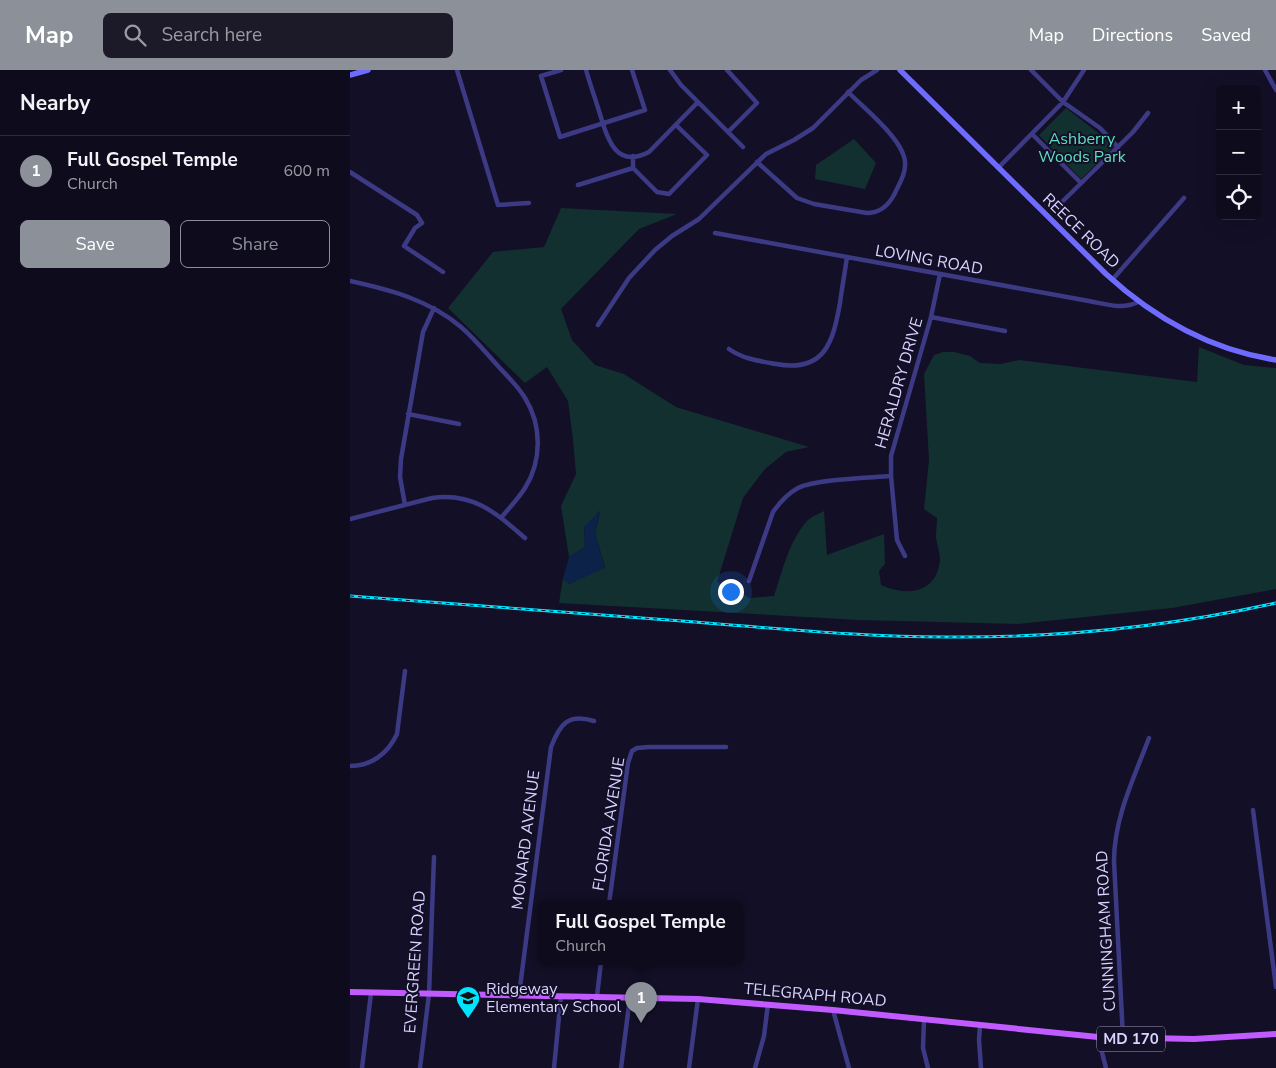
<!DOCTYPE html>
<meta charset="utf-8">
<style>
:root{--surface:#0e0b1c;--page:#1c1929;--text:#f1f3f6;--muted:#9b9ba3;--line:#2e2b3b;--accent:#8c9099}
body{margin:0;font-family:"Nunito Sans",sans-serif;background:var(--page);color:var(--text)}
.controls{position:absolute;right:15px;top:15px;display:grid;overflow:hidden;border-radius:8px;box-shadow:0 5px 20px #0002}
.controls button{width:45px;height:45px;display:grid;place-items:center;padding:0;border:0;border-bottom:1px solid var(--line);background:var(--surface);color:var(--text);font:25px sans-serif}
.you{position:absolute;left:380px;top:521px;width:18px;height:18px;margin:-12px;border:4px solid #fff;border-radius:50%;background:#1a73e8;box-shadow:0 0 0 8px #1a73e833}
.badge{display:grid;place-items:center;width:32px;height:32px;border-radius:50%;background:var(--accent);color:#fff;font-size:16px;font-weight:700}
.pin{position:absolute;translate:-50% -41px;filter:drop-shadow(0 1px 2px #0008)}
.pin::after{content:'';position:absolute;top:26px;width:18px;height:15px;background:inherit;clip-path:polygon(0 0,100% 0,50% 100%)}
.popup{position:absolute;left:188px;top:830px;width:205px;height:65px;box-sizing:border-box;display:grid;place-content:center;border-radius:8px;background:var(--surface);filter:drop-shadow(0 1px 4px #0005);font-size:16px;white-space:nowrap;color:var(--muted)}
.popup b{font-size:19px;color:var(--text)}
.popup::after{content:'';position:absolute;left:50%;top:100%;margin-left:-10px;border:10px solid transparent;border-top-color:var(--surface)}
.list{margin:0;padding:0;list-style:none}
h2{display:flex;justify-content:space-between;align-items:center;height:65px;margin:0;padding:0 20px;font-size:21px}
h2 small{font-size:16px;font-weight:400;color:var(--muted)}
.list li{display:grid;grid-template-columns:32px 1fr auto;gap:15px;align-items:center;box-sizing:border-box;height:70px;padding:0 20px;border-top:1px solid var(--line)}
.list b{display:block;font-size:19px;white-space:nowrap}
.list p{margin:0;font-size:16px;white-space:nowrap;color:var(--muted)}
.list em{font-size:16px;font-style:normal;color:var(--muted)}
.actions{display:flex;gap:10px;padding:15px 20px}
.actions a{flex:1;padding:11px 0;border:1px solid var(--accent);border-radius:8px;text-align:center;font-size:18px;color:var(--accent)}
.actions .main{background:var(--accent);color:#fff}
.icon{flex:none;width:28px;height:28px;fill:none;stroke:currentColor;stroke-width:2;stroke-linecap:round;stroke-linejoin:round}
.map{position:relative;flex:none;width:926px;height:998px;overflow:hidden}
header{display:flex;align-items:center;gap:30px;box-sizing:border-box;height:70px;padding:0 25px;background:var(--accent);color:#fff}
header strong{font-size:24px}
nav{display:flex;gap:28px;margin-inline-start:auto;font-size:18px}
.search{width:350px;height:45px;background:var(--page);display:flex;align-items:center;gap:12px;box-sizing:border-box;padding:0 18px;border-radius:8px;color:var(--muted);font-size:19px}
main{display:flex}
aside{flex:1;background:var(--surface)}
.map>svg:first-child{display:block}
.green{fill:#12302f}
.water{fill:#0c2248}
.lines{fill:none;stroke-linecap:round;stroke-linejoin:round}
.street{stroke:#3d3a85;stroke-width:4.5}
.secondary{stroke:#6f6bff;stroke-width:5.5}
.primary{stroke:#c25bff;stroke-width:6}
.rail-casing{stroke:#00e5ff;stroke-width:3}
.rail{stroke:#130f26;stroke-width:1;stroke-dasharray:4;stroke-linecap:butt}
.labels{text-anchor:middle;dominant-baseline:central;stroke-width:4;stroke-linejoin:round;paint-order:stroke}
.shield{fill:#130f26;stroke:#9e99be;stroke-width:1}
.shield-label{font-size:15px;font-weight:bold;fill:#d9d4ff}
.park-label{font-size:16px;fill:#5fe0c0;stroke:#130f26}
.street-label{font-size:16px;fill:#d9d4ff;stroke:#130f26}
.poi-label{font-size:16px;fill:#d9d4ff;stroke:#130f26;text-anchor:start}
</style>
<header>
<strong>Map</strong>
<div class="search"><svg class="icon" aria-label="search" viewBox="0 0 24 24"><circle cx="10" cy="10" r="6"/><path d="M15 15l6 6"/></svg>Search here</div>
<nav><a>Map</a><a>Directions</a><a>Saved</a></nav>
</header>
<main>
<aside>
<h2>Nearby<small></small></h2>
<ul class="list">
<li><span class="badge">1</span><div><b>Full Gospel Temple</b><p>Church</p></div><em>600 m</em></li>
</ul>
<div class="actions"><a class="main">Save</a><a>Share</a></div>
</aside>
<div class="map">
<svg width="926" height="998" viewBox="0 0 926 998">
<rect width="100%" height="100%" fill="#130f26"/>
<path class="green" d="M716,38L765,76L731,109L689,65Z
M504,69L526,93L515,119L465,109L466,95Z
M211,138L327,144L289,159L211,239L222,270L245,295L274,304L326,337L459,377L436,382L415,399L393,428L367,512L400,528L424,526C432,502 439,471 457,451C461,447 468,444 474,441L477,485L534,464L535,494L529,501L531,515C557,527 587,523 590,490C590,483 587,475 586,467C586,461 587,454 587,448L574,439L579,390L574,304L584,285L593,282H604L620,286L630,293L651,294L669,290L847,312L849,277L894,295L926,298V519L822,538L668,554L509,550L209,533L213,508L219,514L255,497L245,463L250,442L234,457L235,477L219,487L211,436L226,404L223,370L218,331L197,297L175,313L98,238L143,182L194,177Z"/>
<path class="water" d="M250,440L245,463L255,498L219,514L213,508L219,487L235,477L234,457Z"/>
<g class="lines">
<path class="street" d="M107,0L148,135L179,133
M211,0L191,6L210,67L295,40L282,0
M236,0C240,14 245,28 249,41C257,66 264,100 299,82L348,32
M320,0L331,15L393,77
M377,0L407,33L378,62
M681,0L713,32L750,58L768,77
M915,0L926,20
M682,64L731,113
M283,86V98L307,122L319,124L357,85L326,55
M407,92L447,128L464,134L517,143C530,143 538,136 544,125C548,116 555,106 555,96C558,73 515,39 498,22
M648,98L713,32L734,0
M0,102L67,145L72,153L65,158L54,176L93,202
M228,115L283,98
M713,131L783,62L798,43
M365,163L739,231C755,234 773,240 788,232
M762,210L834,128
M0,211C41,220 79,230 111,257C125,269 136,283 148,296C157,306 168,316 175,328C192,355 192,391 175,418C168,429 159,438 151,448
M581,247L655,261
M248,255L279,208L305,180L322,166L349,149L416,84L444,70L463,58L511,10L527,0
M379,279C393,289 409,291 426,294C475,303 483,272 490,233C492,217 495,202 497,187
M58,344L109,354
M55,435L50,407L51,389L73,262L84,238
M0,449L82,428C123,422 146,443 175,468
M555,486L547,470L541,406V386L581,247L590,204
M399,511L423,442C430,432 437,424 448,418C467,409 518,408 541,406
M0,696C22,696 38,683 47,664L55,601
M903,740L926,917
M259,834L278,693L282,681L287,678L299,677H376
M169,925L201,677C210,654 218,643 244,651
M247,926L251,892
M483,940L499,998
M574,950L573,978L578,998
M630,956L629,970L631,998
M748,967L756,998
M773,968L764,791C764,748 784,708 799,668
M12,998L21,923
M70,998L79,924L84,787
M204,998L211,926
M271,998L280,927
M339,998L348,929
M405,998L414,966L418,934"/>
<path class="secondary" d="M550,0L756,204C804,248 861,280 926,290
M0,5L18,0"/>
<path class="primary" d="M0,922L348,929L483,940L748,967L844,969L926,964"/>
<g class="rail-casing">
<path id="rail" d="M0,526C115,535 230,543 345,552C433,559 522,568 611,567C717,567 822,556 926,533"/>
</g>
<use href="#rail" class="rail"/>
</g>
<defs>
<g id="school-pin" transform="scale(1.25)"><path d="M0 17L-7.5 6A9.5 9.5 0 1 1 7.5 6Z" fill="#00e5ff" stroke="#130f26"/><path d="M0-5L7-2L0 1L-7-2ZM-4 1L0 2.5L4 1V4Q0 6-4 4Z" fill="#111"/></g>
</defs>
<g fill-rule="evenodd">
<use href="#school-pin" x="118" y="928"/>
</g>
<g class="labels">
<rect class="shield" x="747" y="956.5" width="68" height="25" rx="4"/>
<g class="shield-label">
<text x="781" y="969">MD 170</text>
</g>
<g class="park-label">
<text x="732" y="69">Ashberry<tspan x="732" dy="18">Woods Park</tspan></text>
</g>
<g class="street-label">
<text transform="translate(731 161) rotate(44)">REECE ROAD</text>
<text transform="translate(579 190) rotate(10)">LOVING ROAD</text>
<text transform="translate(549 313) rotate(-74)">HERALDRY DRIVE</text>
<text transform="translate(259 754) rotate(-81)">FLORIDA AVENUE</text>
<text transform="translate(176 770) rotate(-83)">MONARD AVENUE</text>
<text transform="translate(756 861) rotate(-93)">CUNNINGHAM ROAD</text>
<text transform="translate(65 892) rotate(-86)">EVERGREEN ROAD</text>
<text transform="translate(465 925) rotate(5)">TELEGRAPH ROAD</text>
</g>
<g class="poi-label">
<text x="136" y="919">Ridgeway<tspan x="136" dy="18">Elementary School</tspan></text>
</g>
</g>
</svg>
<div class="controls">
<button>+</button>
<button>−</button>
<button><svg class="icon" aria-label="locate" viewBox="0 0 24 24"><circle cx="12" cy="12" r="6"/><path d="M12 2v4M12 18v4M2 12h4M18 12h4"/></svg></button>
</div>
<div class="you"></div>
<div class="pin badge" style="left:291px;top:953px">1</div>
<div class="popup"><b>Full Gospel Temple</b>Church</div>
</div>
</main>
